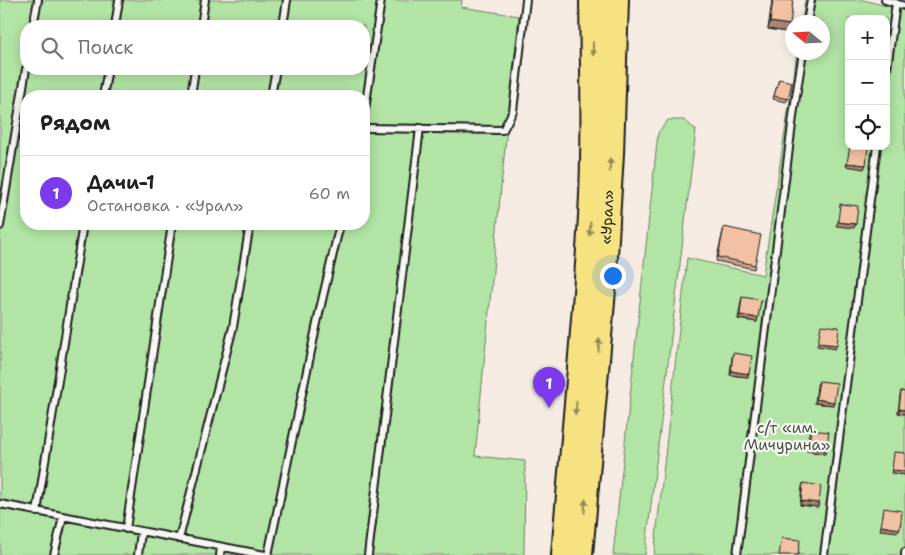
<!DOCTYPE html>
<html lang="ru">
<meta charset="utf-8">
<style>
:root{--surface:#fff;--page:#f2f2f2;--text:#202124;--muted:#757577;--line:#e0e0e0;--accent:#7c3aed}
body{margin:0;font-family:"Shantell Sans",sans-serif;background:var(--page);color:var(--text)}
.controls{position:absolute;right:15px;top:15px;display:grid;overflow:hidden;border-radius:10px;box-shadow:0 2px 12px #0003}
.controls button{width:45px;height:45px;display:grid;place-items:center;padding:0;border:0;border-bottom:1px solid var(--line);background:var(--surface);color:var(--text);font:25px sans-serif}
.compass{position:absolute;left:785px;top:15px;width:45px;height:45px;border-radius:50%;background:var(--surface);box-shadow:0 2px 12px #0003;rotate:288deg}
.you{position:absolute;left:612px;top:275px;width:18px;height:18px;margin:-12px;border:4px solid #fff;border-radius:50%;background:#1a73e8;box-shadow:0 0 0 8px #1a73e833}
.badge{display:grid;place-items:center;width:32px;height:32px;border-radius:50%;background:var(--accent);color:#fff;font-size:16px;font-weight:700}
.pin{position:absolute;translate:-50% -41px;filter:drop-shadow(0 1px 2px #0008)}
.pin::after{content:'';position:absolute;top:26px;width:18px;height:15px;background:inherit;clip-path:polygon(0 0,100% 0,50% 100%)}
.list{margin:0;padding:0;list-style:none}
h2{display:flex;justify-content:space-between;align-items:center;height:65px;margin:0;padding:0 20px;font-size:21px}
h2 small{font-size:16px;font-weight:400;color:var(--muted)}
.list li{display:grid;grid-template-columns:32px 1fr auto;gap:15px;align-items:center;box-sizing:border-box;height:75px;padding:0 20px;border-top:1px solid var(--line)}
.list b{display:block;font-size:19px;white-space:nowrap}
.list p{margin:0;font-size:16px;white-space:nowrap;color:var(--muted)}
.list em{font-size:16px;font-style:normal;color:var(--muted)}
.icon{flex:none;width:28px;height:28px;fill:none;stroke:currentColor;stroke-width:2;stroke-linecap:round;stroke-linejoin:round}
.map{position:relative;flex:none;width:905px;height:555px;overflow:hidden}
.search{position:absolute;background:var(--surface);box-shadow:0 2px 12px #0003;left:20px;top:20px;width:350px;height:55px;display:flex;align-items:center;gap:12px;box-sizing:border-box;padding:0 18px;border-radius:20px;color:var(--muted);font-size:19px}
.panel{position:absolute;background:var(--surface);box-shadow:0 2px 12px #0003;left:20px;top:90px;width:350px;height:140px;border-radius:20px}
.map>svg:first-child{display:block}
.green{fill:#b2e5a5;stroke:#678060;fill-rule:evenodd}
.lines{fill:none;stroke-linecap:round;stroke-linejoin:round}
.lane-casing{stroke:#1c1c1c;stroke-width:10}
.highway-casing{stroke:#1c1c1c;stroke-width:28}
.lane{stroke:#f6f6f2;stroke-width:6}
.highway{stroke:#f7e281;stroke-width:24}
.wall{fill:#d0a58c;stroke:#1c1c1c}
.shaded-wall{fill:#a98672;stroke:#1c1c1c}
.building{fill:#f2c0a3;stroke:#1c1c1c}
.oneway{fill:#948954}
.labels{text-anchor:middle;dominant-baseline:central;stroke-width:4.5;stroke-linejoin:round;paint-order:stroke}
.street-label{font-size:15px;fill:#1c1c1c;stroke:#f6f6f2}
.park-label{font-size:15px;fill:#495845;stroke:#f6f6f2}
</style>
<div class="map">
<svg width="905" height="555" viewBox="0 0 905 555">
<rect width="100%" height="100%" fill="#f5ebe2"/>
<filter id="ink" filterUnits="userSpaceOnUse"><feTurbulence type="fractalNoise" baseFrequency=".02" numOctaves="2"/><feDisplacementMap in="SourceGraphic" scale="10" xChannelSelector="R" yChannelSelector="G"/><feConvolveMatrix kernelMatrix="1 2 1 2 8 2 1 2 1" color-interpolation-filters="sRGB"/></filter>
<g filter="url(#ink)">
<path class="green" d="M0,0H462L461,7L519,16L503,167L475,456L525,461L524,555H0ZM26,26H364V69H26ZM26,96H364V224H26Z
M805,0H863L905,11V555H654L687,258L763,275L797,53L822,52V22H802ZM849,19H886V146H849Z
M668,120H684L696,130L645,555H613L658,133Z"/>
<g class="lines">
<g class="lane-casing">
<path id="lane" d="M885,0L905,6
M807,22L811,0
M33,26L38,0
M115,26L119,0
M201,26L205,0
M283,26L287,0
M886,76L896,3
M103,96L108,69
M191,96L195,69
M271,96L276,69
M364,117L381,0
M364,128L503,130L513,111L526,0
M0,226L26,69
M0,504L265,555
M37,512L83,224
M126,529L172,224
M179,539L233,327L250,224
M54,555L63,517
M138,555L141,532
M220,555L221,547
M268,555L320,309L340,224
M368,555L420,128
M737,555L794,109L803,52
M824,555L877,146
M905,555V552"/>
</g>
<g class="highway-casing">
<g id="highway">
<path d="M564,555C573,442 585,329 591,216C595,144 593,72 592,0"/>
<path id="s1" d="M580,555L603,290L611,153L616,0"/>
</g>
</g>
<use href="#lane" class="lane"/>
<use href="#highway" class="highway"/>
</g>
<path class="wall" d="M772,0H793L787,32L768,29Z
M779,79L788,99L786,102L773,99Z
M724,227L755,265L754,269L716,261Z
M742,297L757,322L738,319L741,301Z
M733,353L748,377L730,375L732,357Z
M819,381L833,405L815,403L817,385Z
M901,391L905,392V414L898,413L900,395Z
M811,430L825,454L807,451L809,433Z
M803,483L819,503L818,507L800,505L802,487Z"/>
<path class="shaded-wall" d="M770,22L790,25L787,32L768,29Z
M847,163L866,165L864,169L846,166Z
M838,222L856,224L854,228L836,226Z
M740,315L758,318L757,322L738,319Z
M818,343L837,345L835,349L817,346Z
M731,371L749,374L748,377L730,375Z
M816,399L834,402L833,405L815,403Z
M899,409L905,410V414L898,413Z
M808,448L826,450L825,454L807,451Z
M892,470L905,471V475L891,473Z
M801,501L819,503L818,507L800,505Z
M881,526L900,529L898,532L880,530Z"/>
<path class="building" d="M773,0H793L790,25L770,22Z
M779,79L792,82L788,99L774,96Z
M850,146L868,147L866,165L847,163Z
M840,204L858,206L856,224L838,222Z
M724,227L761,235L755,265L718,257Z
M742,297L761,300L758,318L740,315Z
M821,325L839,327L837,345L818,343Z
M733,353L752,356L749,374L731,371Z
M819,381L837,383L834,402L816,399Z
M901,391L905,392V410L899,409Z
M811,430L829,432L826,450L808,448Z
M894,452L905,453V471L892,470Z
M803,483L821,486L819,503L801,501Z
M884,508L902,511L900,529L881,526Z
M782,538L800,540L798,555H779Z"/>
<defs><path id="oneway-solid" d="M-6-.8H1V-3.2L6.5 0L1 3.2V.8H-6Z" transform="scale(1.25)"/></defs>
<g class="oneway">
<use href="#oneway-solid" transform="translate(593 49) rotate(89)"/>
<use href="#oneway-solid" transform="translate(610 165) rotate(-87)"/>
<use href="#oneway-solid" transform="translate(590 229) rotate(94)"/>
<use href="#oneway-solid" transform="translate(599 345) rotate(-85)"/>
<use href="#oneway-solid" transform="translate(576 408) rotate(95)"/>
<use href="#oneway-solid" transform="translate(585 506) rotate(-85)"/>
</g>
</g>
<g class="labels">
<g class="street-label">
<text stroke="none"><textPath href="#s1" startOffset="339">«Урал»</textPath></text>
</g>
<g class="park-label">
<text x="787" y="428">с/т «им.<tspan x="787" dy="17">Мичурина»</tspan></text>
</g>
</g>
</svg>
<div class="controls">
<button>+</button>
<button>−</button>
<button><svg class="icon" aria-label="locate" viewBox="0 0 24 24"><circle cx="12" cy="12" r="6"/><path d="M12 2v4M12 18v4M2 12h4M18 12h4"/></svg></button>
</div>
<svg class="compass" viewBox="-18 -18 36 36"><path d="M0-13l5 13h-10z" fill="#e53935"/><path d="M0 13l5-13h-10z" fill="#757577"/></svg>
<div class="you"></div>
<div class="pin badge" style="left:549px;top:408px">1</div>
<div class="search"><svg class="icon" aria-label="search" viewBox="0 0 24 24"><circle cx="10" cy="10" r="6"/><path d="M15 15l6 6"/></svg>Поиск</div>
<section class="panel">
<h2>Рядом<small></small></h2>
<ul class="list">
<li><span class="badge">1</span><div><b>Дачи-1</b><p>Остановка · «Урал»</p></div><em>60 m</em></li>
</ul>
</section>
</div>
